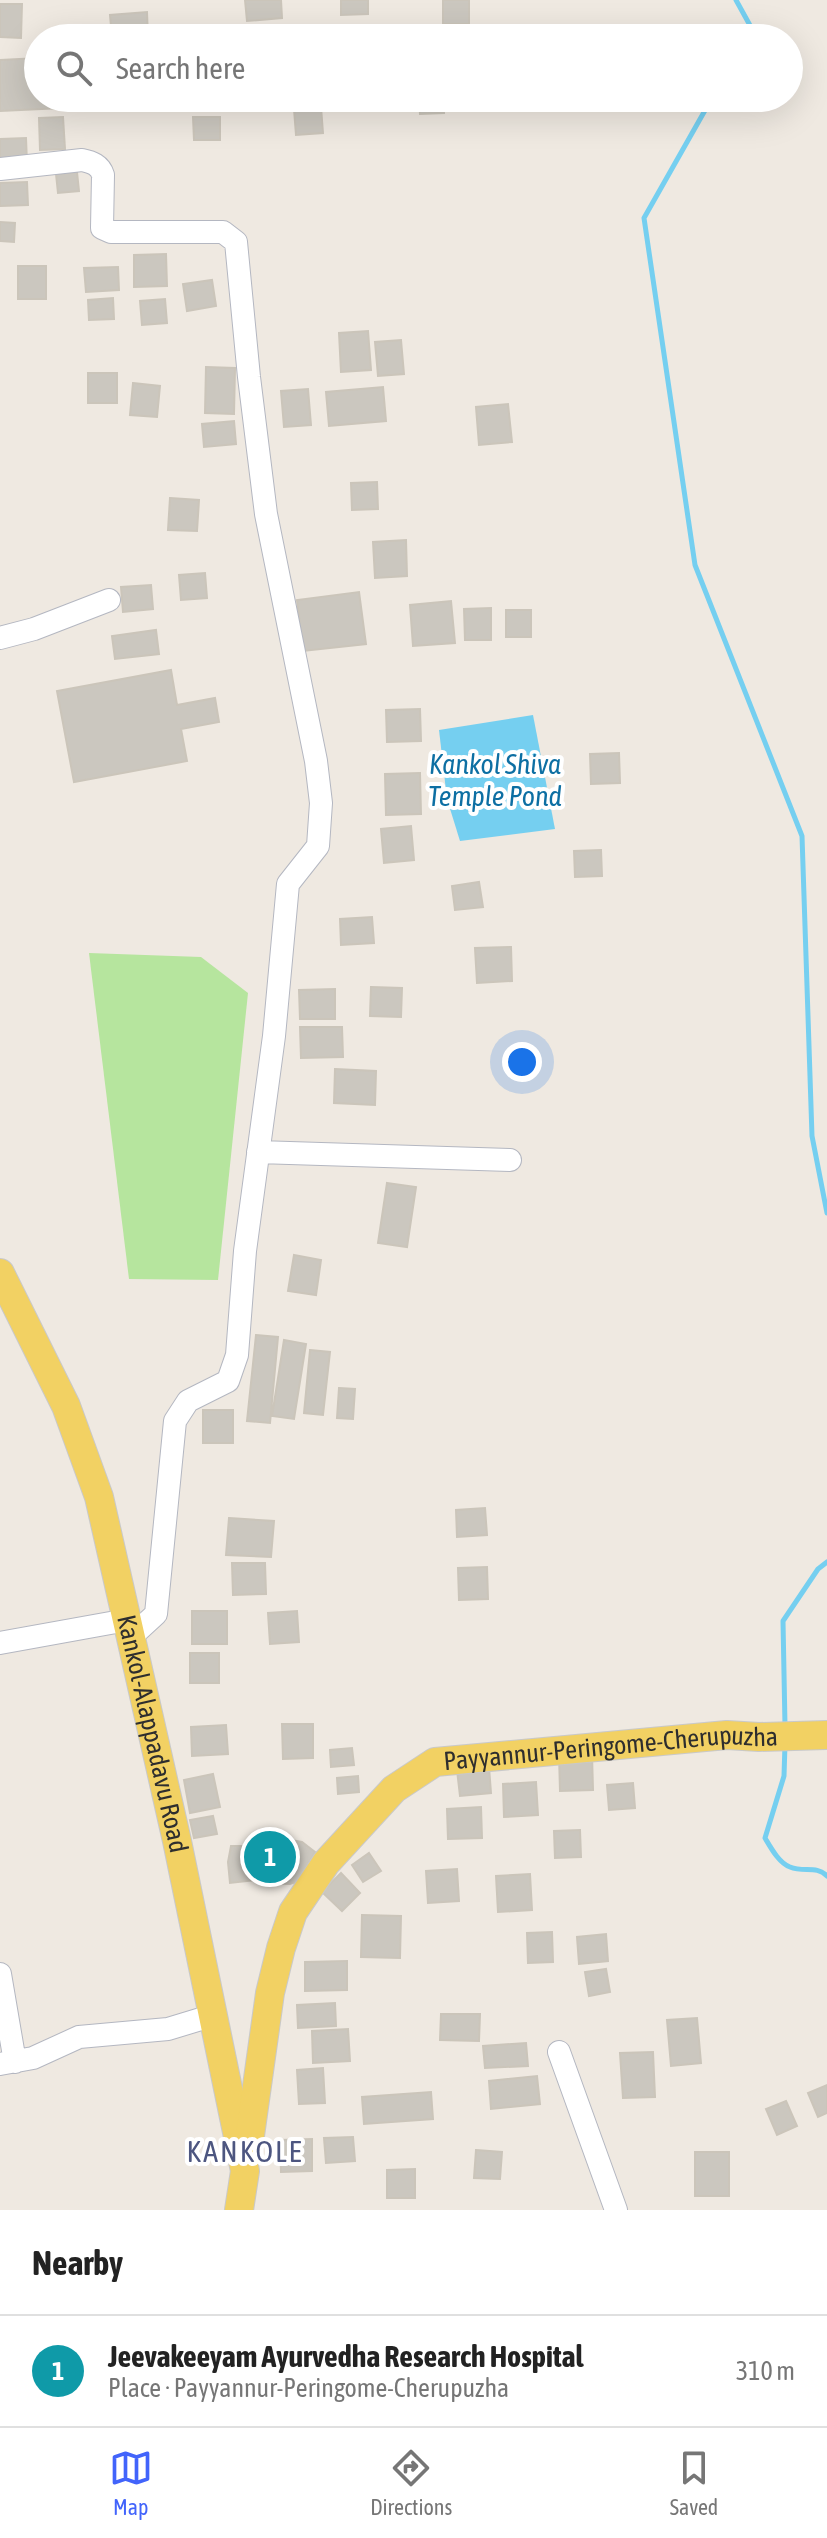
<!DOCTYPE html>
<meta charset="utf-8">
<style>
:root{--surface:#fff;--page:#f2f2f2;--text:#222;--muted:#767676;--line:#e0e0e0;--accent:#4264fb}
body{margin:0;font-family:"Asap Condensed",sans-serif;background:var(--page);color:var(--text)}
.you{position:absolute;left:522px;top:1062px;width:28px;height:28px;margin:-20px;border:6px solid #fff;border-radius:50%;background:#1a73e8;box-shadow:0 0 0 12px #1a73e833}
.badge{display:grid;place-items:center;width:52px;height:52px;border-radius:50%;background:var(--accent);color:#fff;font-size:26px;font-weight:700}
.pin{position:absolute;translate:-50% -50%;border:4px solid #fff;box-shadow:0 2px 8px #0006}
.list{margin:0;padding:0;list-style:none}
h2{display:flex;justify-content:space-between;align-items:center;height:104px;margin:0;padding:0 32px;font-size:34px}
h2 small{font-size:26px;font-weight:400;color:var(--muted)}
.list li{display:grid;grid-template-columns:52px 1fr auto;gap:24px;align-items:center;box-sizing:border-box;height:112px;padding:0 32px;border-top:2px solid var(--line)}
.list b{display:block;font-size:30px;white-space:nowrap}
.list p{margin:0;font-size:26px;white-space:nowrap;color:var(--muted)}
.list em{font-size:26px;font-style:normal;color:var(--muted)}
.icon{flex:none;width:44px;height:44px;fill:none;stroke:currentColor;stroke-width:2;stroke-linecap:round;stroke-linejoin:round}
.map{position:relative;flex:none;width:827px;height:2210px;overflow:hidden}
.search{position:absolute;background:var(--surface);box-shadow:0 8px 32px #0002;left:24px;right:24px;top:24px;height:88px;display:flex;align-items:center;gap:20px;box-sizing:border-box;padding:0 28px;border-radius:44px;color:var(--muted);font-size:30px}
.sheet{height:216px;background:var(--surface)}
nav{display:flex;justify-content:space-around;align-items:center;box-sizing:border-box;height:112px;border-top:2px solid var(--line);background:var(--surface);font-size:22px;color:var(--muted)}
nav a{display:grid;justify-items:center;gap:4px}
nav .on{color:var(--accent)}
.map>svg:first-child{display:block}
.green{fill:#b6e59e}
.water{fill:#75cff0}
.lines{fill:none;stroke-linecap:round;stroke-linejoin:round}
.stream{stroke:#75cff0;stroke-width:5}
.building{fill:#cbc7bf;stroke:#cbc5ba;stroke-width:2}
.minor-casing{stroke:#b4b7c1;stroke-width:24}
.major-casing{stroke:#c9c9c9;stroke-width:30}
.minor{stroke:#fff;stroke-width:22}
.major{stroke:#f2d163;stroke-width:28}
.labels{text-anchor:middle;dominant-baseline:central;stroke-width:8;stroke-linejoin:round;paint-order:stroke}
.street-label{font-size:26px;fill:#2e2e2e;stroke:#fff}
.water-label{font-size:28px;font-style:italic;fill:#0d6fa3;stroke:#fff}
.quarter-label{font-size:30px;letter-spacing:2px;fill:#4d5680;stroke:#fff}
</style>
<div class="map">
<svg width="827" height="2210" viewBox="0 0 827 2210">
<rect width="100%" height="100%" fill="#efe9e1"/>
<path class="green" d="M89,953L201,957L248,993L218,1280L129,1279Z"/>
<path class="water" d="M533,715L555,829L460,841L447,799L439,730Z"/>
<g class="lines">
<path class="stream" d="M736,0L752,29L747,38
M712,98L644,218L695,565L802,836L812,1136L827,1213
M785,1726L783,1621L818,1569L827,1562
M785,1744L784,1776L765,1838C771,1848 779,1863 790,1867C804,1873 816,1865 827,1876"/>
</g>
<path class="building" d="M245,0H281L282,18L247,21Z
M341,0H368V14L341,15Z
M443,0H469V24H443Z
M0,4H22L21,38L0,37Z
M147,12L148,38H112L110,15Z
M329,26H350V38H329Z
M38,58V98H62V108L0,111V60Z
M419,98H443L444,113L420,114Z
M321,107L323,133L296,135L294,109Z
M63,117L65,149L40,150L39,118Z
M193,117H220V140H194Z
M26,138L27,163L0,165V139Z
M77,172L79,191L58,193L56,174Z
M27,182L28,205L0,206V183Z
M0,222L15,223L14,242L0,241Z
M166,254L167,286L134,287V255Z
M18,266H46V299H18Z
M118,267L119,290L86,292L84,268Z
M212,280L216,306L187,311L183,284Z
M113,298L114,319L89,320L88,300Z
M165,299L167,323L142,325L140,301Z
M368,331L371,370L341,372L339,333Z
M401,340L404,374L378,376L375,342Z
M206,367L235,368L234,414L205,413Z
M88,373H117V403H88Z
M133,383L160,386L157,417L130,415Z
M383,387L386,421L329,426L326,392Z
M308,389L311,425L284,427L281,391Z
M508,404L512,442L479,445L476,407Z
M234,421L236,444L204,447L202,424Z
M377,482L378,509L352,510L351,483Z
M170,498L199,500L197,531L168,530Z
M406,540L407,576L375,578L373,542Z
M205,573L207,598L181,600L179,575Z
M151,585L153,609L123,612L121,587Z
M359,592L366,644L303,651L297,600Z
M451,601L455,643L413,646L410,605Z
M491,608V640H465L464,609Z
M506,610H531V637H506Z
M156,630L159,654L115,659L112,636Z
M171,670L177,705L215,698L219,722L181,729L187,761L74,782L57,691Z
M420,709L421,741L387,742L386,710Z
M619,753L620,783L591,784L590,754Z
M420,773L421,814L386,815L385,774Z
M411,826L414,860L384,863L381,829Z
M601,850L602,876L575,877L574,851Z
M479,882L483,907L455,910L452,886Z
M372,917L374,943L341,945L340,919Z
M511,947L512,981L477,983L475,948Z
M371,987L402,988L401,1017L370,1016Z
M335,989V1019H300L299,990Z
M300,1027H342L343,1057L301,1058Z
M335,1069L376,1071L375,1105L334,1103Z
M387,1183L416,1187L407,1247L378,1243Z
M294,1255L321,1260L316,1295L288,1291Z
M256,1335L278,1337L270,1423L247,1421Z
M284,1340L306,1344L294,1419L272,1416Z
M310,1350L330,1352L323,1415L304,1413Z
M339,1388L355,1389L353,1419L337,1418Z
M203,1410H233V1443H203Z
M485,1508L487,1535L457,1537L456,1510Z
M229,1518L274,1521L271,1557L226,1555Z
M232,1563H265L266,1594L233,1595Z
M487,1567L488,1599L459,1600L458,1568Z
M192,1611H227V1644H192Z
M297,1611L299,1642L270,1644L268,1613Z
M190,1653H219V1683H190Z
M282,1724H313V1758L283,1759Z
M226,1725L228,1754L192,1756L191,1727Z
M352,1748L354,1765L331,1767L330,1750Z
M592,1754L593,1790L560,1791L559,1755Z
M489,1767L491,1793L460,1796L457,1770Z
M213,1774L220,1807L190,1813L184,1780Z
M358,1776L359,1792L338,1794L337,1778Z
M536,1782L538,1815L504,1817L503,1784Z
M633,1783L635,1808L609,1810L607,1785Z
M481,1807L482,1838L448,1839L447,1809Z
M213,1816L217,1834L194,1838L190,1820Z
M580,1830L581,1857L555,1858L554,1831Z
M291,1840L302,1842L315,1852L299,1881L290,1884L265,1883L264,1879L230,1883L228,1862L231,1846H247L250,1841Z
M369,1853L381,1871L363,1882L352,1865Z
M457,1869L459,1901L428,1903L426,1871Z
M341,1873L360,1893L342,1911L322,1892Z
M530,1874L532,1910L498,1912L496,1876Z
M362,1915L401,1916L400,1958L361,1957Z
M552,1932L553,1962L528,1963L527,1933Z
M606,1934L608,1961L579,1964L577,1937Z
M347,1961V1990L305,1991V1962Z
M606,1969L610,1992L589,1996L585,1972Z
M335,2003L336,2026L298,2028L297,2005Z
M441,2014H480L479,2041L440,2040Z
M697,2018L701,2063L671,2066L667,2020Z
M348,2029L350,2061L313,2063L312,2031Z
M526,2043L528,2066L485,2068L483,2046Z
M653,2052L655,2097L623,2098L620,2053Z
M323,2068L325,2103L299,2104L297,2070Z
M537,2076L540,2104L491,2109L489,2081Z
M827,2085V2113L818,2117L808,2093Z
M431,2092L433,2119L364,2124L362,2097Z
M786,2101L797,2126L777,2135L766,2109Z
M353,2137L355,2161L326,2163L324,2138Z
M312,2139V2171L281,2172L280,2140Z
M476,2150L502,2152L500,2179L474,2178Z
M695,2152H729V2196H695Z
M415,2169V2198H387V2170Z"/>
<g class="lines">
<g class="minor-casing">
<path id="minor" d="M0,169L82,160C92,162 100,165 103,175L102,228L111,232H223L236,242L249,377L266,514L316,761L321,803L318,846L288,884L274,1036L245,1251L237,1355L228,1381L188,1401L175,1421L156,1614L131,1637
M0,638L34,629L109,600
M258,1152L510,1160
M0,1643L127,1620
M0,1974L15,2062
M559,2052L616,2210
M0,2064L33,2058L79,2037L168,2029L214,2015"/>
</g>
<g class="major-casing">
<g id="major">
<path id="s1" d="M0,1273L66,1406L99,1497L177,1841L245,2171L239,2210"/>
<path id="s2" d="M248,2150L270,1993L281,1948L293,1912L326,1863L394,1789L435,1762L727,1735L759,1737L827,1735"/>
</g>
</g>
<use href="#minor" class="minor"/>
<use href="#major" class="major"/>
</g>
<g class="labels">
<g class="street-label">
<text stroke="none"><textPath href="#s1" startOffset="488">Kankol-Alappadavu Road</textPath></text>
<text stroke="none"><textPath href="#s2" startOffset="628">Payyannur-Peringome-Cherupuzha</textPath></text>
</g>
<g class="water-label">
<text x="495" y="764">Kankol Shiva<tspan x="495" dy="32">Temple Pond</tspan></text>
</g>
<g class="quarter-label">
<text x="245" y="2151">KANKOLE</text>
</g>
</g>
</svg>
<div class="you"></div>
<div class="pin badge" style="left:270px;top:1857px;background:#0f9aa8">1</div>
<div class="search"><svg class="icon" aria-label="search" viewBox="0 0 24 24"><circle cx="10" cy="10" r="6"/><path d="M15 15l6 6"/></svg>Search here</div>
</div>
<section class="sheet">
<h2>Nearby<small></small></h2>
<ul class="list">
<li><span class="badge" style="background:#0f9aa8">1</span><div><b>Jeevakeeyam Ayurvedha Research Hospital</b><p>Place · Payyannur-Peringome-Cherupuzha</p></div><em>310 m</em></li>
</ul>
</section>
<nav>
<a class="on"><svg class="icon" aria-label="map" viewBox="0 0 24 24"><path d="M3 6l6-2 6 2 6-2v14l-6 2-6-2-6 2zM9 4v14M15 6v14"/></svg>Map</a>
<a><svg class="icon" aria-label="directions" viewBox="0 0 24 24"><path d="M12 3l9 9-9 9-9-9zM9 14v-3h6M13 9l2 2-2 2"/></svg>Directions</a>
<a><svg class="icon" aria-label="saved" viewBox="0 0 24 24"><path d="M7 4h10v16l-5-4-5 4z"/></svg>Saved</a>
</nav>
